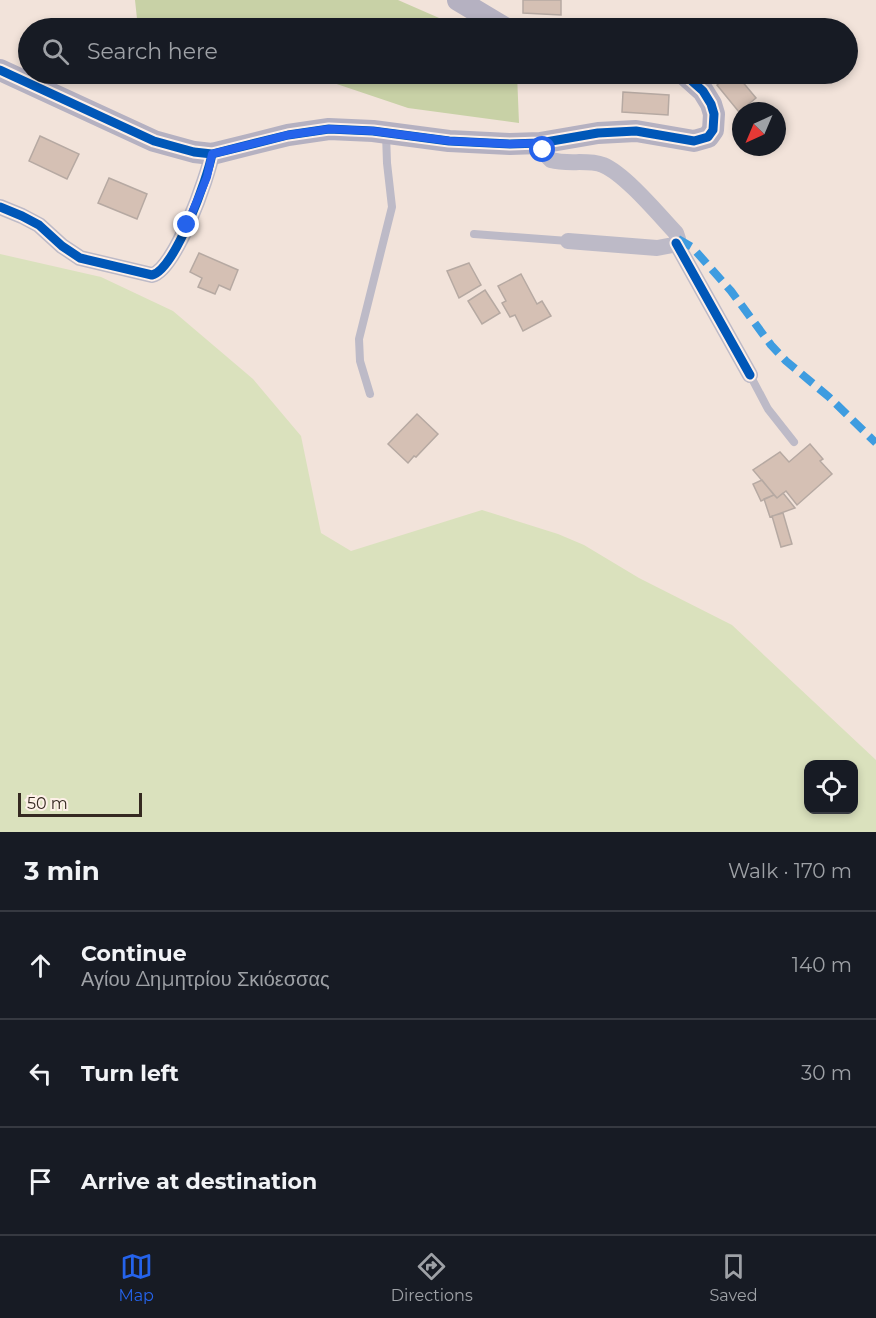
<!DOCTYPE html>
<meta charset="utf-8">
<style>
:root{--surface:#171b24;--page:#20242c;--text:#f1f3f6;--muted:#9ea1a6;--line:#363941;--accent:#2563eb}
body{margin:0;font-family:Montserrat,sans-serif;background:var(--page);color:var(--text)}
.controls{position:absolute;right:18px;bottom:18px;display:grid;overflow:hidden;border-radius:12px;box-shadow:0 3px 9px #0003}
.controls button{width:54px;height:54px;display:grid;place-items:center;padding:0;border:0;border-bottom:2px solid var(--line);background:var(--surface);color:var(--text);font:30px sans-serif}
.compass{position:absolute;left:732px;top:102px;width:54px;height:54px;border-radius:50%;background:var(--surface);box-shadow:0 3px 9px #0003;rotate:224deg}
.scale{position:absolute;left:18px;bottom:15px;width:124px;box-sizing:border-box;padding-left:6px;border:3px solid #352921;border-top:0;font-size:16px;line-height:21px;white-space:nowrap;color:#352921;-webkit-text-stroke:4px #fef0e8;paint-order:stroke}
.stop{position:absolute;width:18px;height:18px;margin:-14px;border:4px solid #2563eb;border-radius:50%;background:#fff}
.stop.end{background:#2563eb;border-color:#fff;box-shadow:0 2px 6px #0008}
.list{margin:0;padding:0;list-style:none}
h2{display:flex;justify-content:space-between;align-items:center;height:78px;margin:0;padding:0 24px;font-size:26px}
h2 small{font-size:20px;font-weight:400;color:var(--muted)}
.list li{display:grid;grid-template-columns:39px 1fr auto;gap:18px;align-items:center;box-sizing:border-box;height:108px;padding:0 24px;border-top:2px solid var(--line)}
.list b{display:block;font-size:22px;white-space:nowrap}
.list p{margin:0;font-size:20px;white-space:nowrap;color:var(--muted)}
.list em{font-size:20px;font-style:normal;color:var(--muted)}
.icon{flex:none;width:33px;height:33px;fill:none;stroke:currentColor;stroke-width:2;stroke-linecap:round;stroke-linejoin:round}
.map{position:relative;flex:none;width:876px;height:832px;overflow:hidden}
.search{position:absolute;background:var(--surface);box-shadow:0 3px 9px #0003;left:18px;right:18px;top:18px;height:66px;display:flex;align-items:center;gap:15px;box-sizing:border-box;padding:0 21px;border-radius:33px;color:var(--muted);font-size:22px}
.sheet{height:402px;background:var(--surface)}
nav{display:flex;justify-content:space-around;align-items:center;box-sizing:border-box;height:84px;border-top:2px solid var(--line);background:var(--surface);font-size:16px;color:var(--muted)}
nav a{display:grid;justify-items:center;gap:3px}
nav .on{color:var(--accent)}
.map>svg:first-child{display:block}
.green{fill:#dae1bd;fill-rule:evenodd}
.forest{fill:#c8d1a6}
.building{fill:#d5c0b4;stroke:#b6a9a2;stroke-width:1.5}
.lines{fill:none;stroke-linecap:round;stroke-linejoin:round}
.lane{stroke:#bdbac7;stroke-width:8}
.street{stroke:#bdbac7;stroke-width:16}
.secondary{stroke:#b5b1c1;stroke-width:22}
.quiet{stroke:#3e9ce0;stroke-width:8;stroke-dasharray:15 8;stroke-linecap:butt}
.cycleway-casing{stroke:#fef0e8;stroke-width:13}
.cycleway{stroke:#0057b8;stroke-width:9}
.route{stroke:#2563eb;stroke-width:8}
</style>
<div class="map">
<svg width="876" height="832" viewBox="0 0 876 832">
<rect width="100%" height="100%" fill="#f2e3da"/>
<path class="green" d="M0,254L101,277L173,311L253,379L301,436L321,533L351,551L482,510L558,534L584,545L639,578L732,625L876,760V832H0ZM808,764H854V810H808Z"/>
<path class="forest" d="M135,0H398L462,28H138Z
M307,74H517L519,123L408,108Z"/>
<path class="building" d="M523,0H561V15L523,13Z
M731,74H736L756,98L739,112L717,85Z
M623,92L669,95L668,115L622,112Z
M40,136L79,154L67,179L29,161Z
M109,178L147,194L137,219L98,203Z
M199,253L238,270L230,290L219,285L215,294L198,287L202,278L190,272Z
M469,263L481,285L459,298L447,271Z
M521,274L537,304L542,301L551,316L523,331L515,315L510,317L502,303L506,301L498,286Z
M485,290L500,313L482,324L468,301Z
M417,414L438,434L416,457L414,456L408,463L388,444Z
M810,444L823,459L820,461L832,474L797,505L786,491L777,498L753,470L780,452L789,462Z
M762,480L774,495L761,501L753,484Z
M783,493L795,508L770,517L764,499L774,495L777,498Z
M783,513L792,544L781,547L772,516Z"/>
<g class="lines">
<path class="lane" d="M474,234L568,241
M750,375L768,409L794,442
M370,394L360,361L359,339L392,207L387,163L386,134"/>
<path class="street" d="M540,143L544,153L551,160C568,165 587,159 603,165C625,174 659,215 676,233L678,239L673,245L657,248L568,241
M0,207L22,216L39,225L62,246L80,258L152,275C175,270 208,177 212,154
M676,243L750,375"/>
<path class="secondary" d="M458,0L505,28
M0,70L154,141L194,152L212,154L288,135L329,129L373,131L449,141L510,144L540,143L598,133L636,131L694,141L708,137L713,130L714,114L711,104L703,91L684,74"/>
<path class="quiet" d="M678,239L692,247L731,291L771,345L786,361L829,397L876,443"/>
<g class="cycleway-casing">
<path id="cycleway" d="M0,70L154,141L194,152L212,154L288,135L329,129L373,131L449,141L510,144L540,143L598,133L636,131L694,141L708,137L713,130L714,114L711,104L703,91L684,74
M0,207L22,216L39,225L62,246L80,258L152,275C175,270 208,177 212,154
M676,243L750,375"/>
</g>
<use href="#cycleway" class="cycleway"/>
</g>
<g class="lines">
<path class="route" d="M187,225L207,177L212,154L288,135L329,129L373,131L450,141L510,144L540,143L543,150"/>
</g>
</svg>
<div class="controls">
<button><svg class="icon" aria-label="locate" viewBox="0 0 24 24"><circle cx="12" cy="12" r="6"/><path d="M12 2v4M12 18v4M2 12h4M18 12h4"/></svg></button>
</div>
<svg class="compass" viewBox="-18 -18 36 36"><path d="M0-13l5 13h-10z" fill="#e53935"/><path d="M0 13l5-13h-10z" fill="#9ea1a6"/></svg>
<div class="scale">50 m</div>
<div class="stop" style="left:543px;top:150px"></div>
<div class="stop end" style="left:187px;top:225px"></div>
<div class="search"><svg class="icon" aria-label="search" viewBox="0 0 24 24"><circle cx="10" cy="10" r="6"/><path d="M15 15l6 6"/></svg>Search here</div>
</div>
<section class="sheet">
<h2>3 min<small>Walk · 170 m</small></h2>
<ul class="list">
<li><svg class="icon" aria-label="ahead" viewBox="0 0 24 24"><path d="M12 20V5M6 11l6-6 6 6"/></svg><div><b>Continue</b><p>Αγίου Δημητρίου Σκιόεσσας</p></div><em>140 m</em></li>
<li><svg class="icon" aria-label="left" viewBox="0 0 24 24"><path d="M17 20v-9H6M10 6l-5 5 5 5"/></svg><div><b>Turn left</b></div><em>30 m</em></li>
<li><svg class="icon" aria-label="arrive" viewBox="0 0 24 24"><path d="M6 21V4h12l-3 4 3 4H6"/></svg><div><b>Arrive at destination</b></div></li>
</ul>
</section>
<nav>
<a class="on"><svg class="icon" aria-label="map" viewBox="0 0 24 24"><path d="M3 6l6-2 6 2 6-2v14l-6 2-6-2-6 2zM9 4v14M15 6v14"/></svg>Map</a>
<a><svg class="icon" aria-label="directions" viewBox="0 0 24 24"><path d="M12 3l9 9-9 9-9-9zM9 14v-3h6M13 9l2 2-2 2"/></svg>Directions</a>
<a><svg class="icon" aria-label="saved" viewBox="0 0 24 24"><path d="M7 4h10v16l-5-4-5 4z"/></svg>Saved</a>
</nav>
